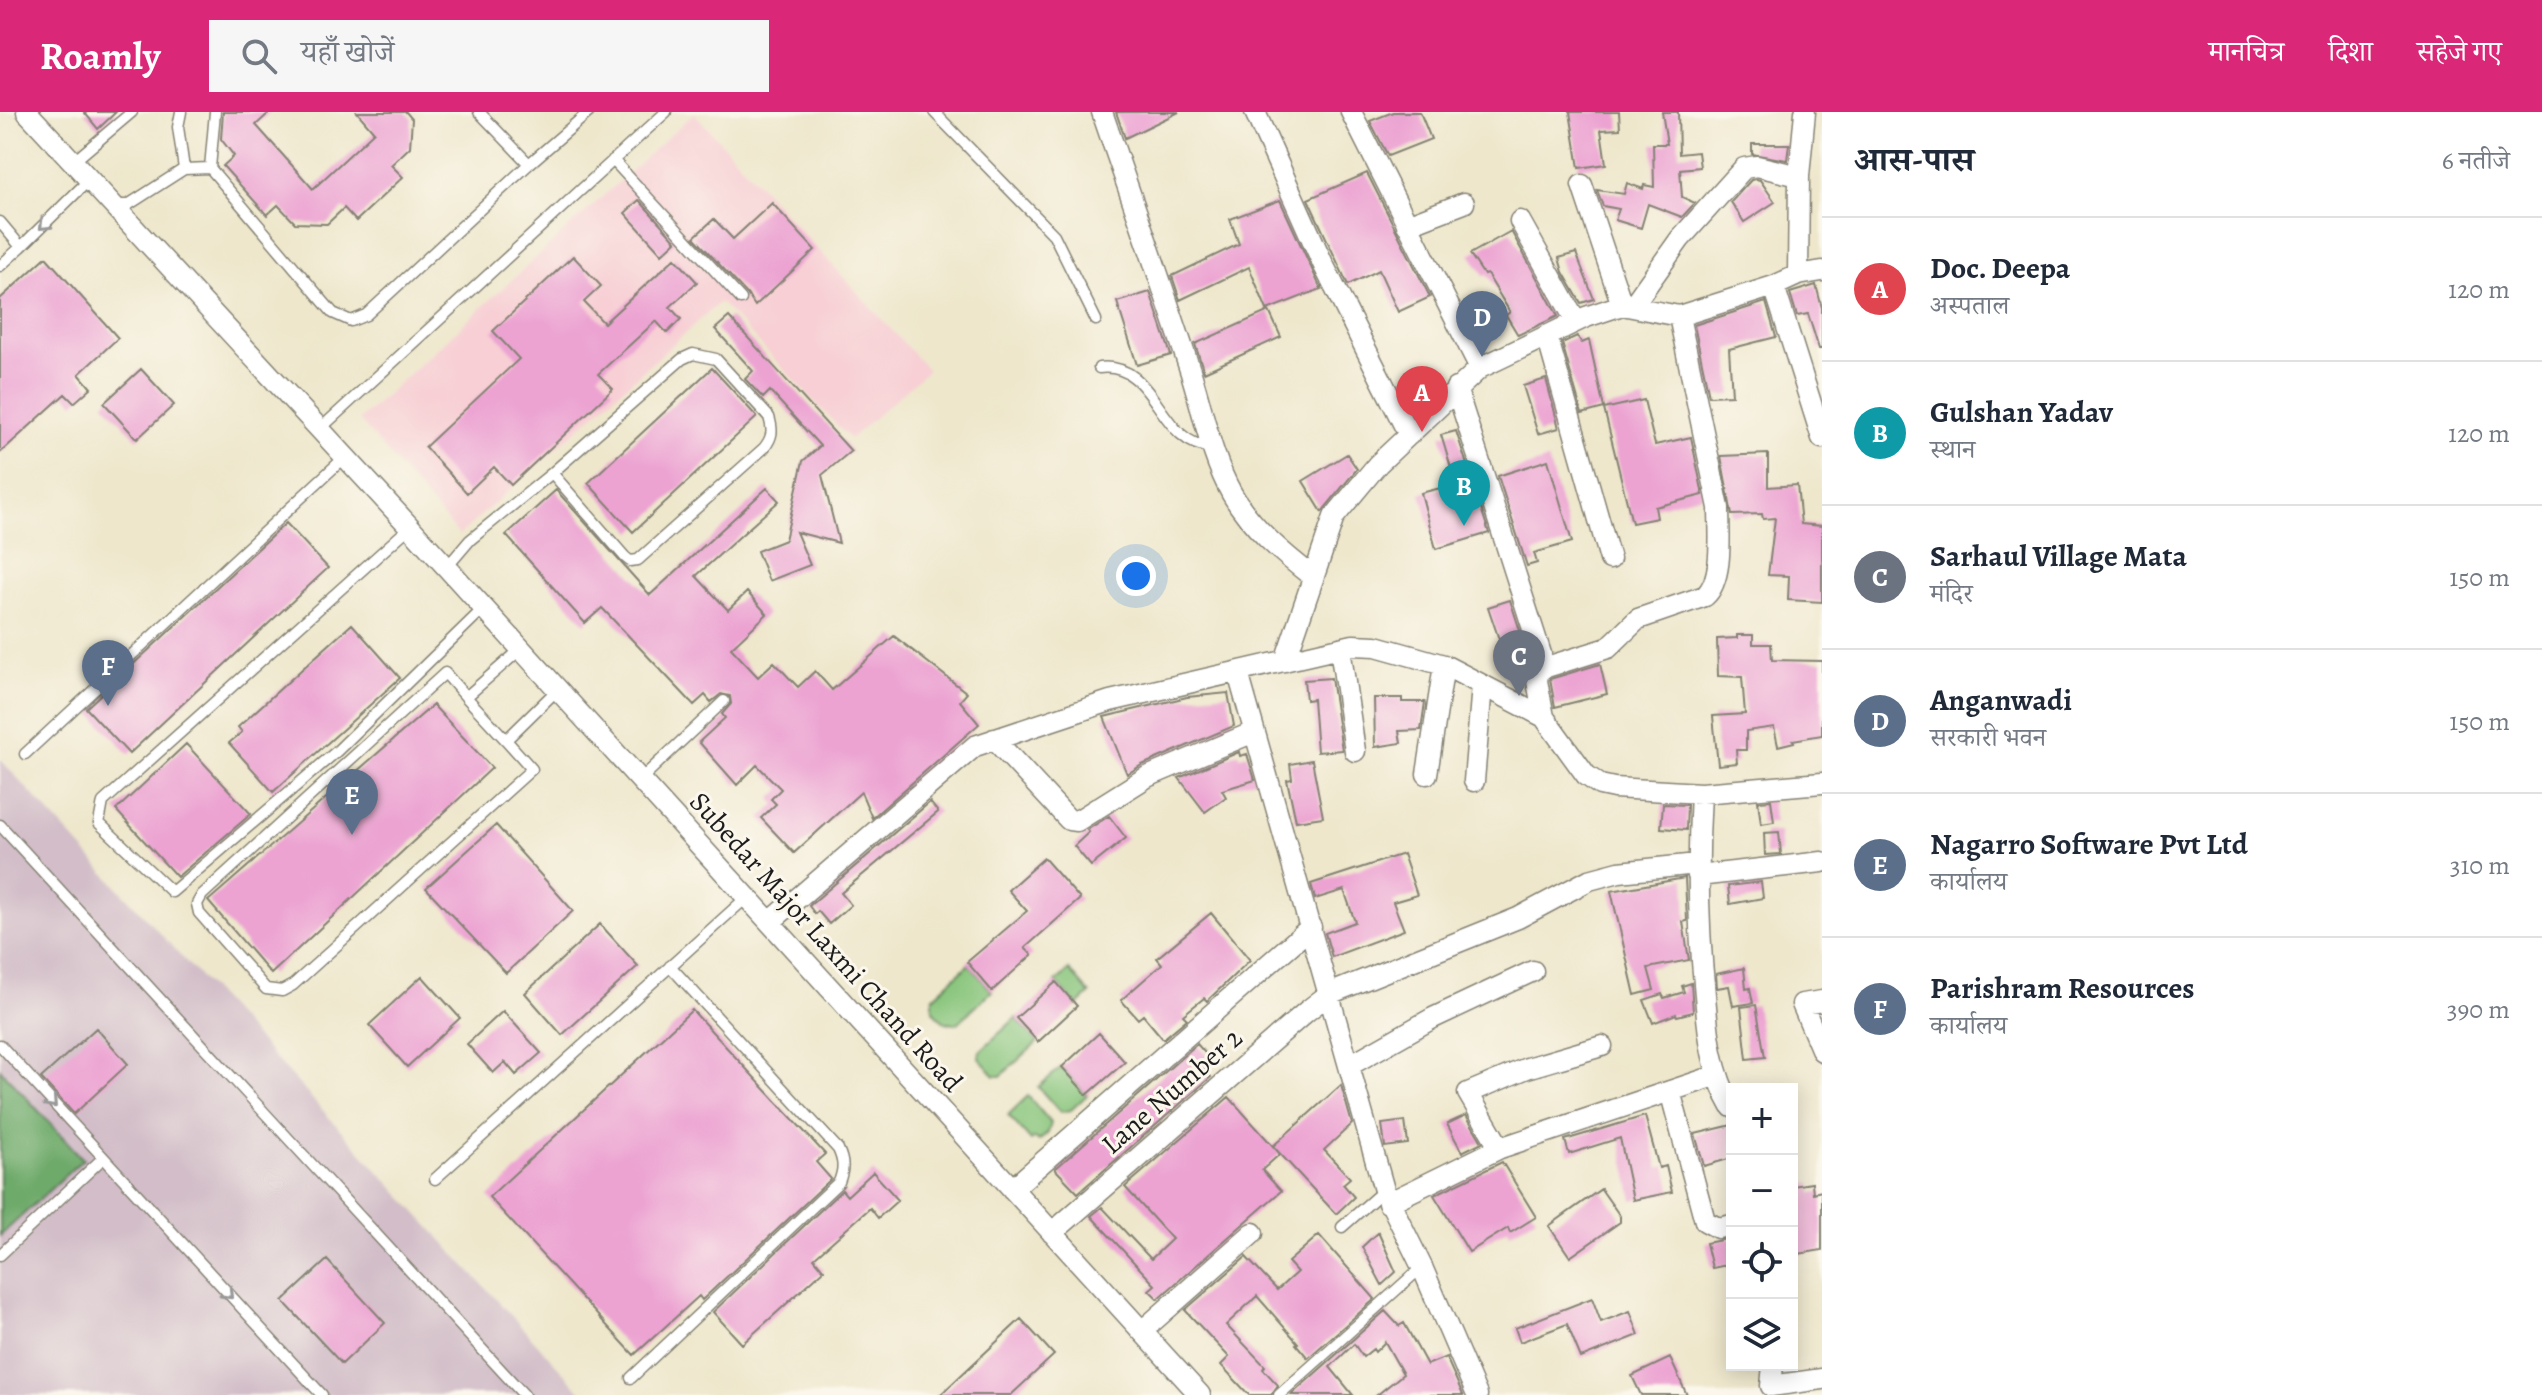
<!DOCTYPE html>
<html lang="hi">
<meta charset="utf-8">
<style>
:root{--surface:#fff;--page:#f6f6f7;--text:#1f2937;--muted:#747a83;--line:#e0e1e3;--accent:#db2777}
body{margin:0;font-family:Alegreya,"Noto Serif Devanagari",serif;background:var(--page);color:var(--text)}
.controls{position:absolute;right:24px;bottom:24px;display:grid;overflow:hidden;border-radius:0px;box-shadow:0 4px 20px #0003}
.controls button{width:72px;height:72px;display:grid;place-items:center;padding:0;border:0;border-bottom:2px solid var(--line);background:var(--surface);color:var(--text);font:40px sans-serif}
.you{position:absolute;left:1136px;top:464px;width:28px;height:28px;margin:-20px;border:6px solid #fff;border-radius:50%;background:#1a73e8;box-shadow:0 0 0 12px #1a73e833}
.badge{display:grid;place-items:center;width:52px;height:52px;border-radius:50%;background:var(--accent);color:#fff;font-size:26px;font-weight:700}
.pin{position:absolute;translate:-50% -66px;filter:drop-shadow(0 2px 4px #0008)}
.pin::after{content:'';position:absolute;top:42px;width:28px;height:24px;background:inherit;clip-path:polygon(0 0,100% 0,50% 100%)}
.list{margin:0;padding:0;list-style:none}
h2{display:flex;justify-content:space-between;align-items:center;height:104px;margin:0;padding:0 32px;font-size:34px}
h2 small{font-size:26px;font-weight:400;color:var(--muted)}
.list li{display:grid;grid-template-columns:52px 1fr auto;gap:24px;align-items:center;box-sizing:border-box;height:144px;padding:0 32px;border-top:2px solid var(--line)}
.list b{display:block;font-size:30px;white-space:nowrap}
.list p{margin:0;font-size:26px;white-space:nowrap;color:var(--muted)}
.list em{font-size:26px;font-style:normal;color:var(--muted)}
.icon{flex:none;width:44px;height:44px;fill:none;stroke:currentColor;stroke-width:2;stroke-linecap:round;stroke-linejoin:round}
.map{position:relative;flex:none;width:1822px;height:1283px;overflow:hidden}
header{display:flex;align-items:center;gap:48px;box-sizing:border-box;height:112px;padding:0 40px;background:var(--accent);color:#fff}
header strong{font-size:38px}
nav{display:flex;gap:44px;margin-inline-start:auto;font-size:28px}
.search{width:560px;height:72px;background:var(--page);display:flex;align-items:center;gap:20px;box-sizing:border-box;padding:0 28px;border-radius:0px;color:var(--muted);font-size:30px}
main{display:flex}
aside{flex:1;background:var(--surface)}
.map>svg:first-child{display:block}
.built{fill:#f7cfd4}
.industrial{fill:#d2bdc8}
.green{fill:#88c57b;stroke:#52704c;stroke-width:2}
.forest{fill:#6eaa6b;stroke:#456344;stroke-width:2}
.building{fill:#eca3d2}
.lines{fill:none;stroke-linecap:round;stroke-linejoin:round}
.lane-casing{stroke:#858274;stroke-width:13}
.street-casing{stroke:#858274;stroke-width:23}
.lane{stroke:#fff;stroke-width:10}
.street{stroke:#fff;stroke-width:20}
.oneway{stroke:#999}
.labels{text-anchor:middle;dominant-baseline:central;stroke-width:6;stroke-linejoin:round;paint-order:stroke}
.street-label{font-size:28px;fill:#1c1c1c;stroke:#fbf7ec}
</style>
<header>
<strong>Roamly</strong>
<div class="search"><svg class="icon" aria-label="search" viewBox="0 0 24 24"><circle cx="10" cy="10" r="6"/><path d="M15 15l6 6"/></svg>यहाँ खोजें</div>
<nav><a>मानचित्र</a><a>दिशा</a><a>सहेजे गए</a></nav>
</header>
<main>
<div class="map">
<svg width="1822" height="1283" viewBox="0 0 1822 1283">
<rect width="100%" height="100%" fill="#fbf7ec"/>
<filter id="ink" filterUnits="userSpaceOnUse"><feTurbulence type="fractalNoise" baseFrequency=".0125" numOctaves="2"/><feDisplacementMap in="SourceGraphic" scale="16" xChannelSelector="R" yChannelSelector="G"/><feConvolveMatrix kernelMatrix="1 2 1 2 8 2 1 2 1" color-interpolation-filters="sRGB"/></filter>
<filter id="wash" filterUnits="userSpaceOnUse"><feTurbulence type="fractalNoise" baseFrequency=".006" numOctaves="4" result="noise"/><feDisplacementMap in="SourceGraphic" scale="32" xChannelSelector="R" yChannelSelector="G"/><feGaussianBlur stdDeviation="1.8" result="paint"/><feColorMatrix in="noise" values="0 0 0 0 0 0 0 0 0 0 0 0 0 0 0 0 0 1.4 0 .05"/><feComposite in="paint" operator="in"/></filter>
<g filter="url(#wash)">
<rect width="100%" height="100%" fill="#eee7cc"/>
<path class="built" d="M694,1L928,258L850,327L720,190L459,423L359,308Z"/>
<path class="industrial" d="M0,647L258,928L584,1283H0Z"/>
<path class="green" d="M969,852L992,879L957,912C945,912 941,908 933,899V885Z
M1069,858L1090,882L1077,894L1056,870Z
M1016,906L1038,930L1001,964H995L979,946L980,939Z
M1062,955L1087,983L1071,998L1060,1000L1038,975Z
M1028,984L1051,1011L1048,1021L1039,1029L1035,1026L1031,1029L1008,1003Z"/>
<path class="forest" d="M0,957L83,1047L0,1124Z"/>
<g id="blocks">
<path class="building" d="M84,0H116L98,17Z
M223,0H270L256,13L313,77L374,20L357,0H406L412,7L410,35L391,53L403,65L356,109L344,96L327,112L295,111L278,93L267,103L223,54L234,44L221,27Z
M1116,0H1179L1125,26Z
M1393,0H1420L1431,27L1388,44L1370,9Z
M1570,0H1619L1620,17L1601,18L1606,52L1579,56Z
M1662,0H1678L1679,42L1698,40L1700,55L1680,57L1682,85L1695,91L1682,105L1648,92L1641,116L1615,108L1619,97L1603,94L1597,78L1624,82L1627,71L1643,77L1644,73L1654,75L1653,32H1667Z
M1752,32H1789L1787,48L1752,42Z
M1367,61L1430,185L1398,200L1379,158L1348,173L1308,87Z
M1756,67L1760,68L1775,90L1744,110L1731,90L1751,68Z
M639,88L676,129L662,142L625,101Z
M1280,88L1321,177L1267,198L1249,155L1180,188L1172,164L1239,132L1230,107Z
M772,91L815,138L755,194L747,182L694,125L714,107L733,127Z
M1511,119L1558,204L1518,223L1506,203L1510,200L1487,162L1484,163L1470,142Z
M1576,141L1594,187L1581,191L1563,160L1559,146Z
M573,144L601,174L584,190L604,211L675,146L697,170L670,195L681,207L667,221L656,209L598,262L613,277L511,373L494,355L467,381L425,335L519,247L493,219Z
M46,145L118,226L79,262L91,276L74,291L65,282L0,341V187Z
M1816,173L1822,196V237H1819L1808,202L1797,204L1790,181Z
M1150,180L1171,243L1137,253L1117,190Z
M1766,190L1776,225L1729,237L1732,283L1709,284L1694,213Z
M1269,199L1281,225L1204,260L1195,232Z
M729,205L851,339L822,363L839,431L796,420L810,453L769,469L757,439L785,428L803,349L820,334L770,279L763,286L745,267L753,259L715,217Z
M1577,224L1582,231L1589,228L1604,296L1582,302L1562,231Z
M712,256L757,305L633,420L588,371Z
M141,257L174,293L137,327L104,291Z
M1546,267L1559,316L1538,322L1523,274Z
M1644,288L1655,333L1691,325L1703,383L1655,395L1657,406L1632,411L1604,297Z
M1456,319L1489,421L1436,437L1421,381L1456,372L1441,323Z
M1347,342L1357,357L1322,400L1303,369Z
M1768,342V375L1797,373L1801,412L1822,414V490L1788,488L1789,464L1768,463L1775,406L1763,407L1762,402L1732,403L1721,344Z
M1548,348L1572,430L1534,441L1537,451L1527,454L1498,364Z
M767,376L779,389L696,464L728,498L747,480L767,502L731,536L758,565L774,550L798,575L815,559L832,578L894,524L967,581L960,589L979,612L872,706L861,680L794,741L761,706L776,692L771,687L781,677L757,653L737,673L699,630L725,606L722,602L731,592L730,584L721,582L711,590L705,583L694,593L602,496L585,511L506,423L556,378L650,483Z
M286,411L328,456L129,642L86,596Z
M1510,488L1528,543L1527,548L1508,554L1488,495Z
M352,512L400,566L273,680L229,631L242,620L238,615Z
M1737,523H1753V532H1771L1772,548L1822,549V623L1793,628L1794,630L1778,634L1774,615L1746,619V638H1736L1737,651L1718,653L1713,604L1745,602L1742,565L1718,564L1717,527L1737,526Z
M1600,552L1607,582L1555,595L1550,567Z
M1331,566L1342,638L1317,640L1313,587L1306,588L1304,568Z
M1228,581L1234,614L1142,653L1127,662L1104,605L1187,585Z
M1374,586H1402V590H1425L1421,618L1399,619L1401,631L1375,635Z
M433,593L492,656L271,862L208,789Z
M186,632L251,702L177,765L116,698Z
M1239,640L1240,644L1247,642L1255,668L1222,678L1226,685L1205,700L1179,666Z
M1312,648L1323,705L1296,709L1287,668L1292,667L1290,652Z
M1771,688L1774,710L1761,712L1758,689Z
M930,690L938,700L841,781L851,793L829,812L818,799L815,802L809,794Z
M1663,692L1687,693L1686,718L1661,716Z
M1109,704L1126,726L1091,754L1074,734L1089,720L1087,718Z
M496,713L573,799L506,861L426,776Z
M1779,720L1781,742L1765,743L1764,721Z
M1403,742L1417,783L1393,790L1404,818L1332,845L1325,821L1355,810L1344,778L1315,787L1311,772Z
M1044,746L1080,787L1025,836L1032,843L992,879L967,850L1027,799L1008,778Z
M1685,766L1687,809L1683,810L1689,848L1648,856L1654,878L1635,883L1611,779Z
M1761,770L1763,786L1730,792L1728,774Z
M1211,801L1250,848L1207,889L1204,886L1183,903L1187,907L1163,927L1143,903L1138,907L1121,888L1162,852L1157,846Z
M600,812L638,854L562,923L525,881Z
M1744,856L1746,877L1750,876L1753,891L1733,894L1729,874L1717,876L1716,862Z
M422,864L460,906L407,955L369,913Z
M1056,870L1077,894L1038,930L1016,906Z
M1691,871L1693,900L1677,904L1676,902L1653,911L1644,888L1662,882L1664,886L1684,880L1682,874Z
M1756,893L1765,945L1747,947L1741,895Z
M692,898L825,1042L816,1050L831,1067L702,1188L699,1184L634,1243L489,1085Z
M503,899L541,941L516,963L505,950L493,961L467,932Z
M96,916L128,952L74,1002L41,966Z
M1099,921L1125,950L1087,983L1062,955Z
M1197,932L1214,951L1205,958L1211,965L1078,1081L1055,1057Z
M1341,973L1352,1012L1324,1038L1350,1066L1343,1072L1354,1085L1336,1102L1273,1034Z
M1229,985L1280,1042L1262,1058L1281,1079L1158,1187L1149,1178L1155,1173L1091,1104L1102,1095L1151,1147L1172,1127L1125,1075Z
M1466,1003L1482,1030L1462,1040L1447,1012Z
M1645,1004L1659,1056L1666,1054L1672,1080L1633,1088L1620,1026L1569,1042L1565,1028Z
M1405,1009L1408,1032L1385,1035L1382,1012Z
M1732,1013V1046L1704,1054L1695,1022Z
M1502,1050L1536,1105L1510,1121L1508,1116L1469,1140L1434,1083Z
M873,1060L898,1088L878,1106L870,1096L814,1146L824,1158L742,1232L713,1200L842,1078L847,1084Z
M1812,1071L1813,1081L1822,1079V1138L1792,1143V1074Z
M1601,1077L1620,1104V1110L1570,1145L1549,1114Z
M1378,1120L1396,1160L1382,1173L1362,1135Z
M1319,1123L1375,1187L1308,1246L1296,1232L1298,1231L1257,1184L1226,1213L1265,1254L1263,1257L1278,1273L1271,1283H1249L1221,1253L1229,1245L1185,1198L1246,1145L1277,1178L1297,1160L1288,1150Z
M1732,1126V1152L1712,1156L1706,1131Z
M327,1148L385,1211L342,1252L283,1189Z
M1592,1186L1601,1210L1630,1199L1639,1223L1581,1246L1567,1212L1520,1230L1515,1216Z
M1385,1199L1399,1214L1404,1211L1427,1253L1446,1245L1463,1283H1377L1403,1262L1385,1230L1375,1240L1373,1237L1363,1245L1354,1232L1330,1255L1353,1283H1291Z
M1021,1207L1054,1243L1011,1283H940Z
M1670,1246L1687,1283H1641L1632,1264Z"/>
</g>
</g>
<g filter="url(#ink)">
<use href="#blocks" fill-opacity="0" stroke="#858274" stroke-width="2"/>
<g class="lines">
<g class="lane-casing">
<path id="lane" d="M181,0L178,15L184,57
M479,0L529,52
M934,0L1054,123L1096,208
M613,48L741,187
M73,50L132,0
M210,56L215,0
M115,93H128L184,57L210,56L333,201L351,209L366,203L529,52L589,0
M0,110L21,135L89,68
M0,154L21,135
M1099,256C1158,249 1156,332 1213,336
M320,317L666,0
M410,415L103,690L99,711L172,780L337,639L484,496
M447,455L470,428L552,361L682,247L693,242L716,247L769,305C773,318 773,325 764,336L638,448L630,449L625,445L552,361
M521,537L466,585L506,628L558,577
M466,585L445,561L202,783L197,792L199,801L266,877L282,879L293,873L532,657L506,628
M25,642L345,345
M640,668L724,589
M0,713L524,1283
M0,933L322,1283
M435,1067L747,785
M1342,1115L1384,1078
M0,1143L102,1047
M631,1266L839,1070C844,1057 844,1050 838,1037L670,854
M1279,1283L1422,1155"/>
</g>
<g class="street-casing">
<path id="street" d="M27,0L410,415L1200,1283
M1102,0C1131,85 1161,169 1189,255C1203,297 1210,343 1232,382C1251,415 1283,442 1313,465
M1255,0L1324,154L1409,323
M1351,0L1480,256
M1582,73L1622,193
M1520,109L1576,209
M1407,113L1464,91
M1798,163L1799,64L1805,0
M1774,174L1822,326
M1633,193L1680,127L1744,56L1757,54L1799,64
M1547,224L1610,447
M1456,276L1541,542L1537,569L1544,605
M1340,536L1355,639
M1285,549L1334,405L1378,352L1480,256L1586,205L1622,193L1679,204L1774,174L1798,163L1822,159
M1540,557L1608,536L1638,507L1705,484C1724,467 1719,420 1719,396L1679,204
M1238,561L1384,1078L1422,1155L1477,1283
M994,627L1069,708L1077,709L1147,665L1254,620
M1427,662L1444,553
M1474,669L1482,573
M1701,681C1697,749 1698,815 1705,883C1708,922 1712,961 1732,995
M1698,764L1822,750
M770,810L975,634L1110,589L1353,533L1376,534L1444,553L1544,605L1586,663L1600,673L1614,676L1701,681L1822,671
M1822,889L1802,892L1822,939
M1350,953L1433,906L1533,859
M1670,979L1705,1109L1718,1116L1732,1113
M1500,1036L1468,981L1527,956L1602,934
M1012,1077L1311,815
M1388,1091L1500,1036L1718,963
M1052,1121L1307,899L1329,882L1518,806L1589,768L1619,760L1697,752
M1142,1219L1253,1121
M1773,1253L1771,1274L1822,1267"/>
</g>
<use href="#lane" class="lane"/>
<use href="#street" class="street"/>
</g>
<defs><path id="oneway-chevron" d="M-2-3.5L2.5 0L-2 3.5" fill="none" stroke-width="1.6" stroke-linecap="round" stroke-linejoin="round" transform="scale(2)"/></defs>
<g class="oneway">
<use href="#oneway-chevron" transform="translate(44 113) rotate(136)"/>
<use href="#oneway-chevron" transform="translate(52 991) rotate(48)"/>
<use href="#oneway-chevron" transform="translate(228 1182) rotate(47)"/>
</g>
</g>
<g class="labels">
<g class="street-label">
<text transform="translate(826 830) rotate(48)">Subedar Major Laxmi Chand Road</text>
<text transform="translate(1172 979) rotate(-41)">Lane Number 2</text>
</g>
</g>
</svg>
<div class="controls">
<button>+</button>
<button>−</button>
<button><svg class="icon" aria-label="locate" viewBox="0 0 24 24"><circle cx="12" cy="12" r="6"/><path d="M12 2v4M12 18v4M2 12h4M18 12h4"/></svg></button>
<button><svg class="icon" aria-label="layers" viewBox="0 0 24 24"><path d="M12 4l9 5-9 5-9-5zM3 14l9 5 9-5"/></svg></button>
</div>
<div class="you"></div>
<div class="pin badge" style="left:1422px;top:320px;background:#e0444e">A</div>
<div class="pin badge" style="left:1464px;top:414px;background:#0f9aa8">B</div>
<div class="pin badge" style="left:1519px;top:584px;background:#6b7280">C</div>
<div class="pin badge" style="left:1482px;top:245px;background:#5c6f8a">D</div>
<div class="pin badge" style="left:352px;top:723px;background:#5c6f8a">E</div>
<div class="pin badge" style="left:108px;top:594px;background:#5c6f8a">F</div>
</div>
<aside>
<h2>आस-पास<small>6 नतीजे</small></h2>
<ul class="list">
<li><span class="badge" style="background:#e0444e">A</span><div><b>Doc. Deepa</b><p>अस्पताल</p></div><em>120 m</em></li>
<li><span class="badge" style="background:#0f9aa8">B</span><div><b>Gulshan Yadav</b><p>स्थान</p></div><em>120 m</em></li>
<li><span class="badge" style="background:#6b7280">C</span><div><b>Sarhaul Village Mata</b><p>मंदिर</p></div><em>150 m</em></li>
<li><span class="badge" style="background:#5c6f8a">D</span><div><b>Anganwadi</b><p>सरकारी भवन</p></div><em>150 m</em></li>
<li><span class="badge" style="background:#5c6f8a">E</span><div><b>Nagarro Software Pvt Ltd</b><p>कार्यालय</p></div><em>310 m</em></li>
<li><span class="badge" style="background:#5c6f8a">F</span><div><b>Parishram Resources</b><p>कार्यालय</p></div><em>390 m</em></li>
</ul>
</aside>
</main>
